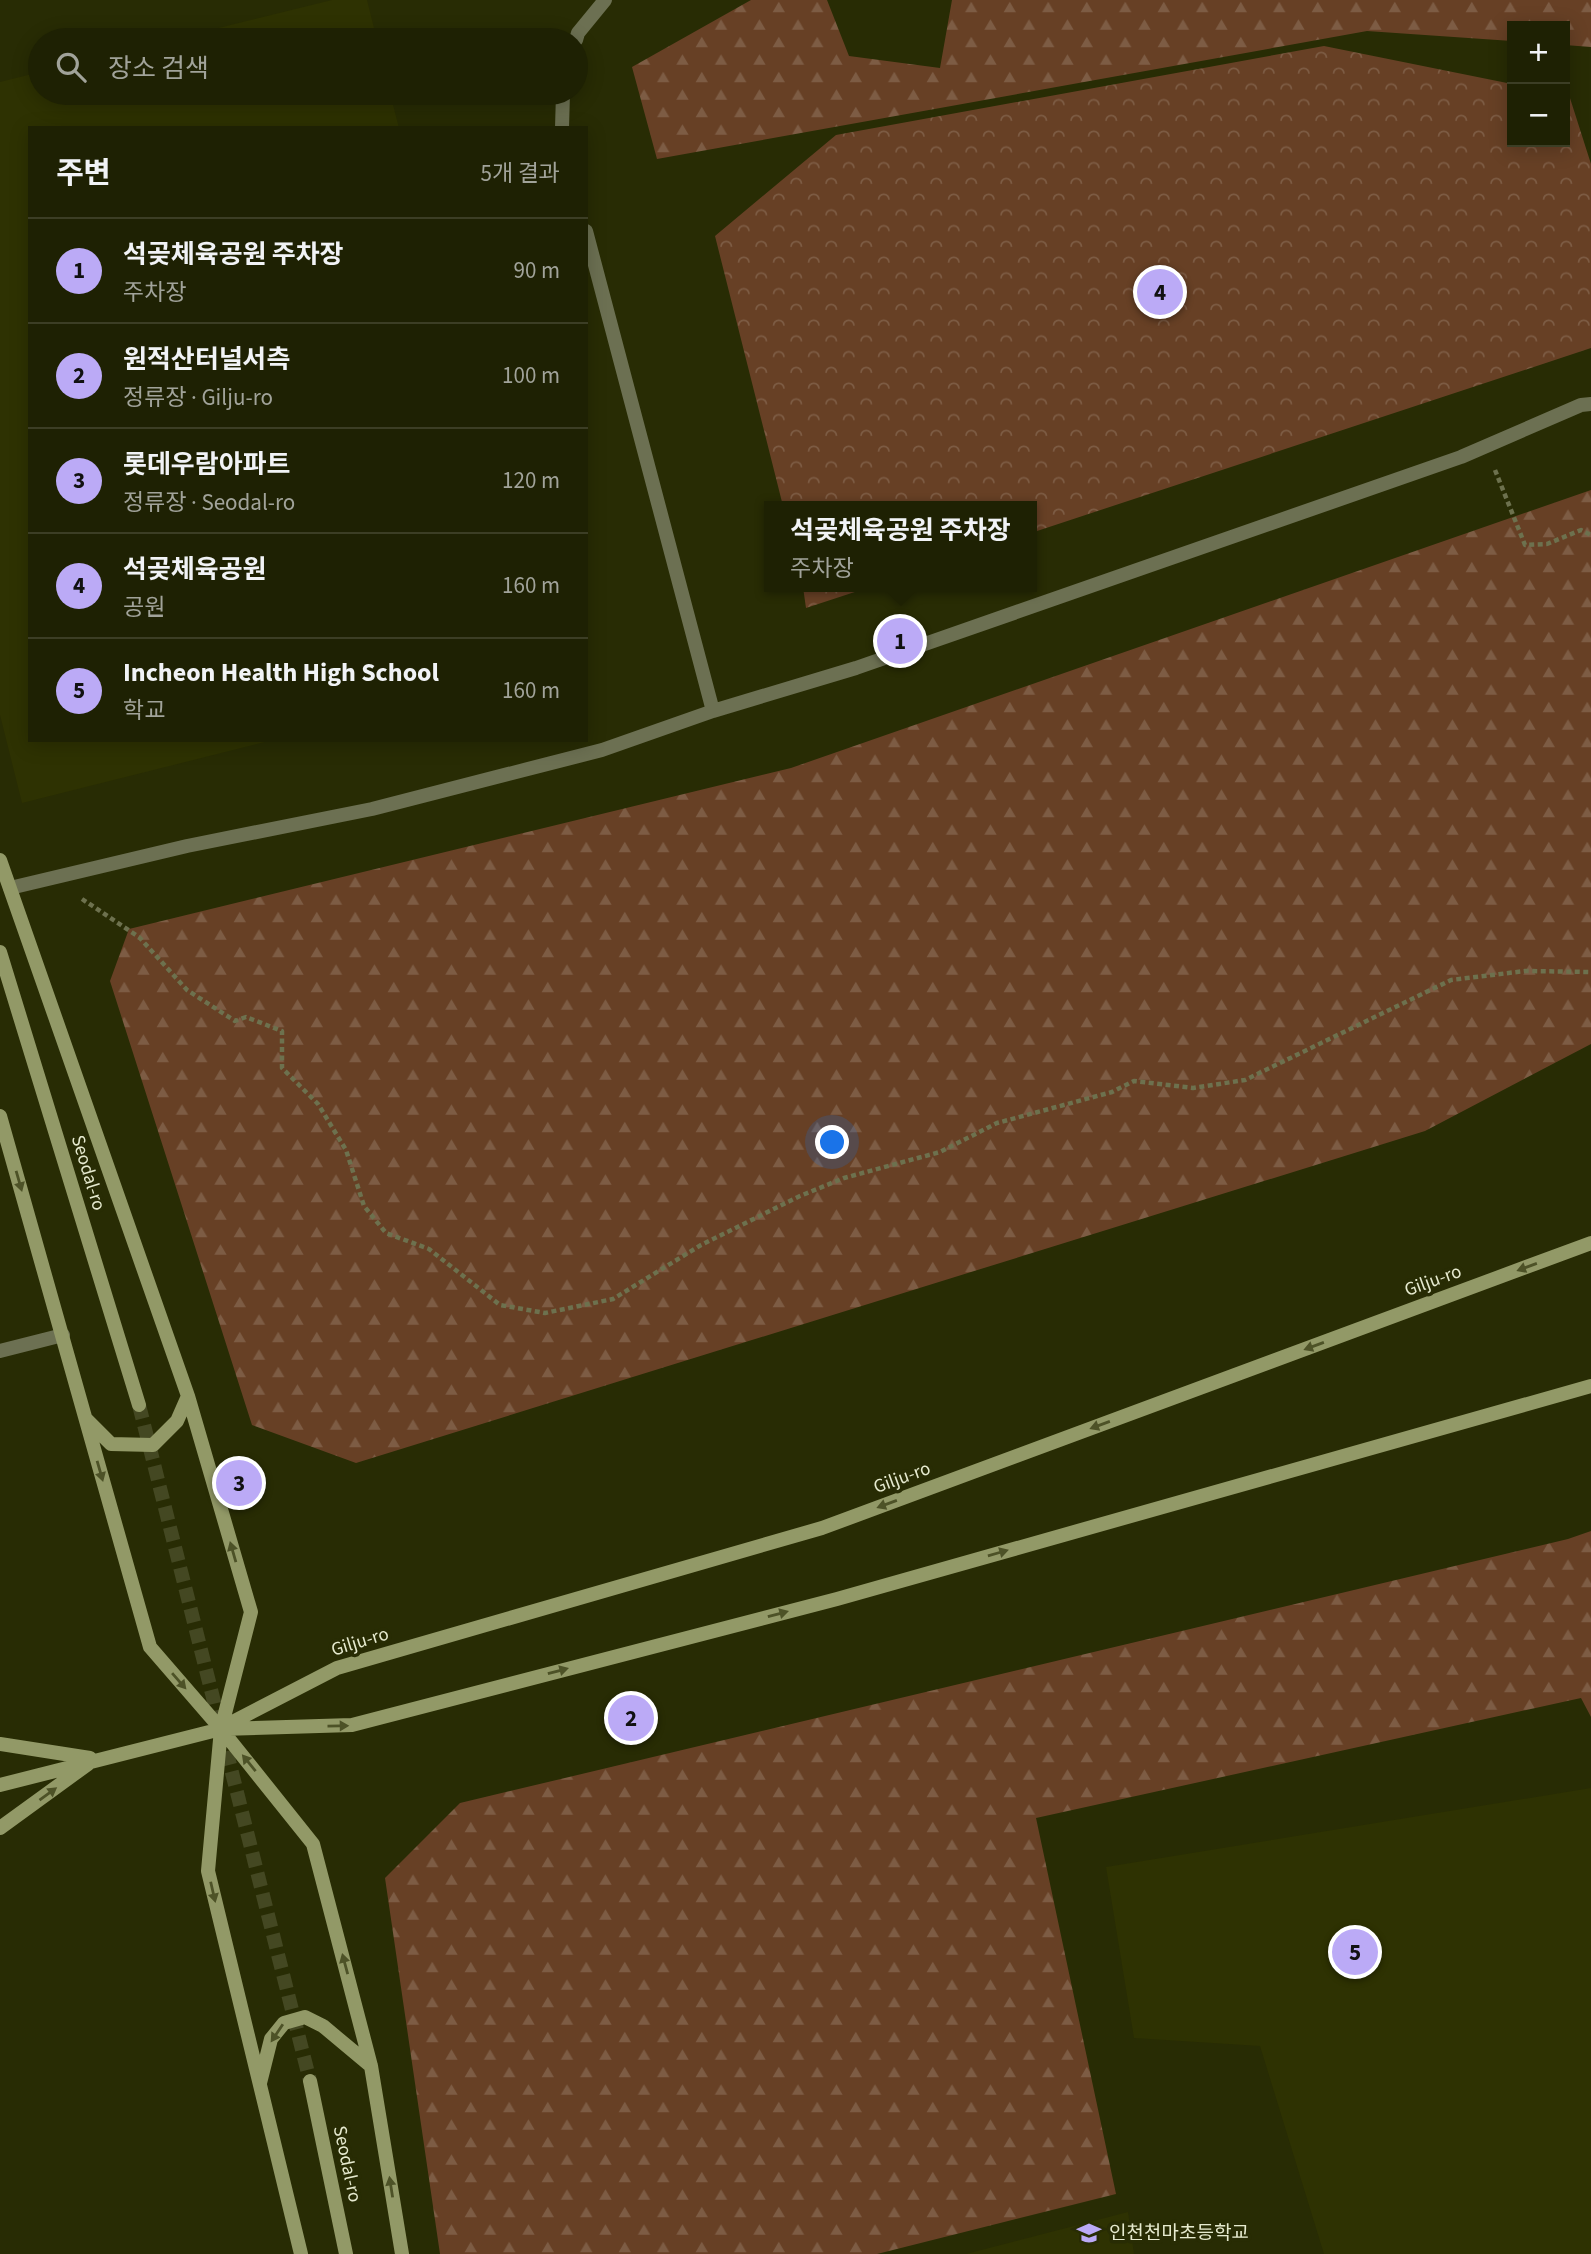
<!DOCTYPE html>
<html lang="ko">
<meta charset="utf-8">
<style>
:root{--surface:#1e2103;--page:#26290d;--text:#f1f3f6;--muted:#a1a39a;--line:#3c3e25;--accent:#bbaaf6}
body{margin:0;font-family:"Source Sans 3","Noto Sans KR",sans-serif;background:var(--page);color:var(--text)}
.controls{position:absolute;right:21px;top:21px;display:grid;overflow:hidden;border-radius:0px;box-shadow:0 4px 18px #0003}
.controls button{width:63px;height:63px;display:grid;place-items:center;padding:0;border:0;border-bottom:2px solid var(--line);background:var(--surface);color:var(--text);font:35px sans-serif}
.you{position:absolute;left:833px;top:1143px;width:24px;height:24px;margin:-18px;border:5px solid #fff;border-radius:50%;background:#1a73e8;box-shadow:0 0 0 10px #1a73e833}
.badge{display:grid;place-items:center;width:46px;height:46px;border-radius:50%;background:var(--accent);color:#111;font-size:23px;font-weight:700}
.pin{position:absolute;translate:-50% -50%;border:4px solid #fff;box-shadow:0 2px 7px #0006}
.popup{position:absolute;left:764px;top:501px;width:273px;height:91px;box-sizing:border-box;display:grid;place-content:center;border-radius:0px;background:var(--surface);filter:drop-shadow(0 2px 5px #0005);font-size:23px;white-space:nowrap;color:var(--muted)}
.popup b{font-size:26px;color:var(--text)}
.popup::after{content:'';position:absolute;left:50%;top:100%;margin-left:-14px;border:14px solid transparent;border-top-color:var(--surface)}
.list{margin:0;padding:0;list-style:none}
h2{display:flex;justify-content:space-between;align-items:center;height:91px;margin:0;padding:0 28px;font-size:30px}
h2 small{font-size:23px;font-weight:400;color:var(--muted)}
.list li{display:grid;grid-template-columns:46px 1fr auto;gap:21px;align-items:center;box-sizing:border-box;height:105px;padding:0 28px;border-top:2px solid var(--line)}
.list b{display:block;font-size:26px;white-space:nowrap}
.list p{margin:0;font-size:23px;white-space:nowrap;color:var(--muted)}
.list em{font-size:23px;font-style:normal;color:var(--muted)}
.icon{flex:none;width:38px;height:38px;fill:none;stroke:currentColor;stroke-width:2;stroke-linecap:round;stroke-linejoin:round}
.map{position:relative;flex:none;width:1591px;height:2254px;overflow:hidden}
.search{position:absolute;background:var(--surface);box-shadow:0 4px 18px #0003;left:28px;top:28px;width:560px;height:77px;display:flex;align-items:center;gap:18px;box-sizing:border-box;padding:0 24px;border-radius:38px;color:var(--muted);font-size:26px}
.panel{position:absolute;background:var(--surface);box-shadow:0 4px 18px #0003;left:28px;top:126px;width:560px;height:616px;border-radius:0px}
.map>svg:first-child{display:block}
.built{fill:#2e3202}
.forest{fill:url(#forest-firs)}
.park{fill:url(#park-crowns)}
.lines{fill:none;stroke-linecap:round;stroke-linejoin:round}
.secondary-tunnel{stroke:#444822;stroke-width:14;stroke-dasharray:14 7;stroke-linecap:butt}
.path{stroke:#6d714e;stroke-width:4.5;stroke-dasharray:5 3.5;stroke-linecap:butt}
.lane{stroke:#6c7052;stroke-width:14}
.secondary{stroke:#929967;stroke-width:14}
.oneway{fill:#4d5227}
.labels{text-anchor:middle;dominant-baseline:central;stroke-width:7;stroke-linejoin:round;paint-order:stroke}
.street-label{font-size:19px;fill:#e6eacf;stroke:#282c04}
.poi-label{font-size:19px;fill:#e6eacf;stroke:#282c04;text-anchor:start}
</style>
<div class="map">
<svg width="1591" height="2254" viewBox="0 0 1591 2254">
<defs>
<pattern id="forest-firs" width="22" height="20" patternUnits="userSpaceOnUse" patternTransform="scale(1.75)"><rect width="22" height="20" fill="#674025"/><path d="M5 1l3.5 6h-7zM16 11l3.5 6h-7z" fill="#7d5c44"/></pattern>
<pattern id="park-crowns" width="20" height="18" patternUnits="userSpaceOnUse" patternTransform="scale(1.75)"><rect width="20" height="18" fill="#674025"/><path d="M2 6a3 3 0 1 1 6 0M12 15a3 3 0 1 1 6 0" fill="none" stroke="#7d5c44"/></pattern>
</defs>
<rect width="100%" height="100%" fill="#282c04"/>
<path class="built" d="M332,0H367L377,40H169Z
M40,72V93H390L399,128H30V740H273L22,803L0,715V82Z
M1591,1788V2254H1324L1260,2046L1134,2038L1106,1867Z
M1128,2212L1134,2254H966Z"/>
<path class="forest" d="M751,0H827L849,56L940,68L952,0H1591V47L1565,45V26H1512V41L1367,31L657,159L632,67Z
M1591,490V1044L1425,1131L356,1463L252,1425L110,981L129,929L791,768Z
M1591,1531V1717L1581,1698L1036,1818L1116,2194L877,2254H440L385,1878L460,1803L1568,1539Z"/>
<path class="park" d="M1324,46L1512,84V142H1565V94L1569,95L1591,164V348L1031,533V506H783L715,236L836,135Z
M803,587H870L806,608Z"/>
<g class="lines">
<path class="secondary-tunnel" d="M139,1405L310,2081"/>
<path class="path" d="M1495,470L1525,545L1547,544L1581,530L1591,535
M82,899L139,937L187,990L235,1021L246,1017L282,1031V1068L318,1104L346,1150L364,1206L386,1233L429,1249L500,1305L545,1313L613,1299L701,1245L800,1196L844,1178L940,1152L997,1123L1112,1092L1134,1081L1193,1088L1245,1080L1451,980L1525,971L1591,972"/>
<path class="lane" d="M576,40L578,33L605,0
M562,128L563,93
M586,231L713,711
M10,888L187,846L372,809L602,750L713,711L856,668L1461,457L1581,405L1591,404
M0,1351L63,1335"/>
<path class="secondary" d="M0,860L188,1396L251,1612L221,1729L313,1844L371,2066L402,2254
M0,952L139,1405
M0,1116L150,1647L221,1729L208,1871L301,2254
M86,1419L111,1444L153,1445L177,1421L188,1396
M225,1726L337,1668L822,1528L1591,1243
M0,1744L90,1758
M0,1785L221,1729L352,1725L837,1599L1591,1386
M0,1828L88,1764
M310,2081L346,2254
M260,2083L271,2039L284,2023L305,2017L323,2026L371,2066"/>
</g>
<defs><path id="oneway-solid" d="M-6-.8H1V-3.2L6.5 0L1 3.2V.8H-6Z" transform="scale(1.75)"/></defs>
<g class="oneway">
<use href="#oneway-solid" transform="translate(19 1181) rotate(74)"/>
<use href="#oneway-solid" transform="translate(1527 1267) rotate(160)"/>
<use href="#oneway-solid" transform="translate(1314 1346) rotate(160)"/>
<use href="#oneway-solid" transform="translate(1100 1425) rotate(160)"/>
<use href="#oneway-solid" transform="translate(100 1471) rotate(74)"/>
<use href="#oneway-solid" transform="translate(887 1504) rotate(160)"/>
<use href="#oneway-solid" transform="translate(233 1552) rotate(-106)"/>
<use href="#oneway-solid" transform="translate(998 1553) rotate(-16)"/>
<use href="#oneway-solid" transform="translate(778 1614) rotate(-15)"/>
<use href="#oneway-solid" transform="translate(558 1671) rotate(-15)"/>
<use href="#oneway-solid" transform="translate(179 1681) rotate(49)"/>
<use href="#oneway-solid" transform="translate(338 1726) rotate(-1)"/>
<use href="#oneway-solid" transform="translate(249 1763) rotate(-129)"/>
<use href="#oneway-solid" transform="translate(48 1794) rotate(-36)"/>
<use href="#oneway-solid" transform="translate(213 1892) rotate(77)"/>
<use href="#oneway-solid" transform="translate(345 1964) rotate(-105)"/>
<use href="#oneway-solid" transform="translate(277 2033) rotate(124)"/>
<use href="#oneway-solid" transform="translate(391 2187) rotate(-99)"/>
</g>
<defs>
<g id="school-bare" transform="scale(1.89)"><path d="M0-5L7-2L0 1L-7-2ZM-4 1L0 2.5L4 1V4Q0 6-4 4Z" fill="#bbaaf6" stroke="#282c04" stroke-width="2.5" paint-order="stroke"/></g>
</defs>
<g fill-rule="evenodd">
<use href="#school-bare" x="1089" y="2233"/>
</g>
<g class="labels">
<g class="street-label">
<text transform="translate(88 1173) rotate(73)">Seodal-ro</text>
<text transform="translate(1433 1281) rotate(-20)">Gilju-ro</text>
<text transform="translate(902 1478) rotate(-20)">Gilju-ro</text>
<text transform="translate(360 1642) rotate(-17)">Gilju-ro</text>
<text transform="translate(347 2164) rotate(78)">Seodal-ro</text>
</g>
<g class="poi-label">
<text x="1109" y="2233">인천천마초등학교</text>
</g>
</g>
</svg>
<div class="controls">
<button>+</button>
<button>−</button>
</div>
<div class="you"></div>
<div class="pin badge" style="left:900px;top:641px">1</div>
<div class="popup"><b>석곶체육공원 주차장</b>주차장</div>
<div class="pin badge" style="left:631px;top:1718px">2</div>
<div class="pin badge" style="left:239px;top:1483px">3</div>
<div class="pin badge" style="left:1160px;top:292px">4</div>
<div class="pin badge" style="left:1355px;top:1952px">5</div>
<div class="search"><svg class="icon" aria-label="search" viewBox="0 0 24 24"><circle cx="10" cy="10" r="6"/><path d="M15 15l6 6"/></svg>장소 검색</div>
<section class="panel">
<h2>주변<small>5개 결과</small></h2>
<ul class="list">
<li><span class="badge">1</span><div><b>석곶체육공원 주차장</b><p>주차장</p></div><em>90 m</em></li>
<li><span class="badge">2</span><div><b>원적산터널서측</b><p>정류장 · Gilju-ro</p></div><em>100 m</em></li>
<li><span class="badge">3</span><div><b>롯데우람아파트</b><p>정류장 · Seodal-ro</p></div><em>120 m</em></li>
<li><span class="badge">4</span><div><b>석곶체육공원</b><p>공원</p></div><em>160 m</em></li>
<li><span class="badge">5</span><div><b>Incheon Health High School</b><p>학교</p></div><em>160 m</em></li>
</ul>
</section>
</div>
